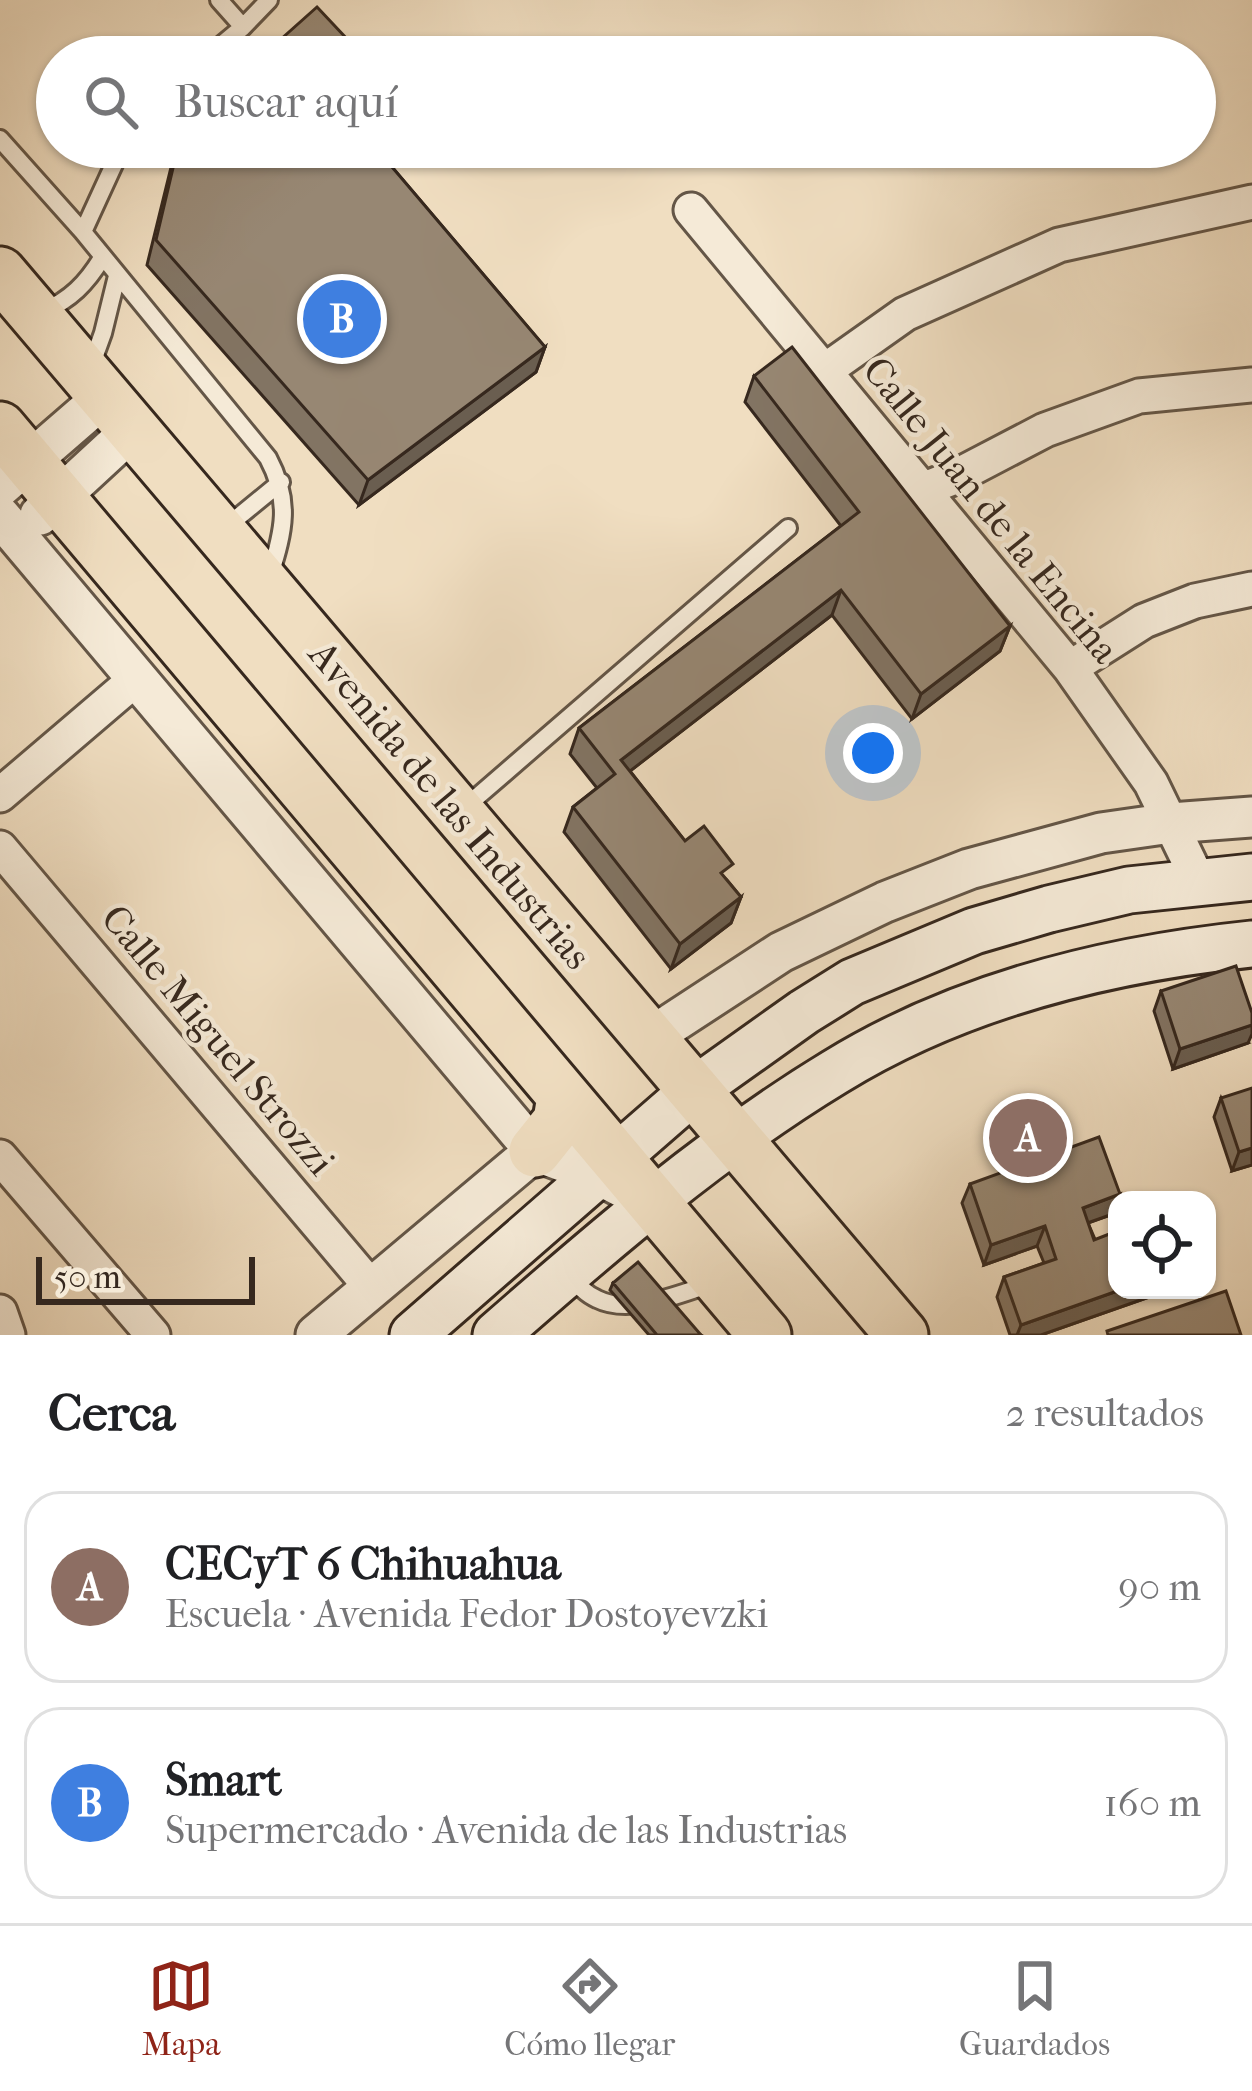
<!DOCTYPE html>
<html lang="es">
<meta charset="utf-8">
<style>
:root{--surface:#fff;--page:#f6f6f6;--text:#202124;--muted:#757577;--line:#e0e0e0;--accent:#8f2418}
body{margin:0;font-family:"IM FELL French Canon",serif;background:var(--page);color:var(--text)}
.controls{position:absolute;right:36px;bottom:36px;display:grid;overflow:hidden;border-radius:24px;box-shadow:0 3px 9px #0004}
.controls button{width:108px;height:108px;display:grid;place-items:center;padding:0;border:0;border-bottom:3px solid var(--line);background:var(--surface);color:var(--text);font:60px sans-serif}
.scale{position:absolute;left:36px;bottom:30px;width:219px;box-sizing:border-box;padding-left:12px;border:6px solid #36281e;border-top:0;font-size:33px;line-height:42px;white-space:nowrap;color:#36281e;-webkit-text-stroke:9px #f5ead7;paint-order:stroke}
.you{position:absolute;left:873px;top:753px;width:42px;height:42px;margin:-30px;border:9px solid #fff;border-radius:50%;background:#1a73e8;box-shadow:0 0 0 18px #1a73e833}
.badge{display:grid;place-items:center;width:78px;height:78px;border-radius:50%;background:var(--accent);color:#fff;font-size:39px;font-weight:700}
.pin{position:absolute;translate:-50% -50%;border:6px solid #fff;box-shadow:0 3px 12px #0006}
.list{margin:0;padding:0;list-style:none}
h2{display:flex;justify-content:space-between;align-items:center;height:156px;margin:0;padding:0 48px;font-size:51px}
h2 small{font-size:39px;font-weight:400;color:var(--muted)}
.list li{display:grid;grid-template-columns:78px 1fr auto;gap:36px;align-items:center;box-sizing:border-box;height:192px;margin:0 24px 24px;padding:0 24px;border:3px solid var(--line);border-radius:36px}
.list b{display:block;font-size:45px;white-space:nowrap}
.list p{margin:0;font-size:39px;white-space:nowrap;color:var(--muted)}
.list em{font-size:39px;font-style:normal;color:var(--muted)}
.icon{flex:none;width:66px;height:66px;fill:none;stroke:currentColor;stroke-width:2;stroke-linecap:round;stroke-linejoin:round}
.map{position:relative;flex:none;width:1252px;height:1335px;overflow:hidden}
.search{position:absolute;background:var(--surface);box-shadow:0 3px 9px #0004;left:36px;right:36px;top:36px;height:132px;display:flex;align-items:center;gap:30px;box-sizing:border-box;padding:0 42px;border-radius:66px;color:var(--muted);font-size:45px}
.sheet{height:588px;background:var(--surface)}
nav{display:flex;justify-content:space-around;align-items:center;box-sizing:border-box;height:168px;border-top:3px solid var(--line);background:var(--surface);font-size:33px;color:var(--muted)}
nav a{display:grid;justify-items:center;gap:6px}
nav .on{color:var(--accent)}
.map>svg:first-child{display:block}
.lines{fill:none;stroke-linecap:round;stroke-linejoin:round}
.service-casing{stroke:#645647;stroke-width:22}
.minor-casing{stroke:#645647;stroke-width:39}
.tertiary-casing{stroke:#645647;stroke-width:45}
.secondary-casing{stroke:#36281e;stroke-width:51}
.primary-casing{stroke:#36281e;stroke-width:57}
.service{stroke:#f5ead7;stroke-width:16}
.minor{stroke:#f5ead7;stroke-width:33}
.tertiary{stroke:#f5ead7;stroke-width:39}
.secondary{stroke:#f5ead7;stroke-width:45}
.primary{stroke:#f0dec1;stroke-width:51}
.wall{fill:#827463;stroke:#36281e;stroke-width:3}
.shaded-wall{fill:#6a5e50;stroke:#36281e;stroke-width:3}
.building{fill:#978773;stroke:#36281e;stroke-width:3}
.labels{text-anchor:middle;dominant-baseline:central;stroke-width:9;stroke-linejoin:round;paint-order:stroke}
.street-label{font-size:39px;fill:#36281e;stroke:#f5ead7}
</style>
<div class="map">
<svg width="1252" height="1335" viewBox="0 0 1252 1335">
<rect width="100%" height="100%" fill="#f0dec1"/>
<filter id="stains"><feTurbulence type="fractalNoise" baseFrequency=".00167" numOctaves="4"/><feColorMatrix values="0 0 0 0 .2 0 0 0 0 .09 0 0 0 0 .02 0 0 0 .5 -.17"/></filter>
<radialGradient id="worn" r=".72"><stop offset=".6" stop-color="#630" stop-opacity="0"/><stop offset="1" stop-color="#630" stop-opacity=".3"/></radialGradient>
<g class="lines">
<g class="service-casing">
<path id="service" d="M219,0L243,27
M207,57L243,27L269,0
M0,139L83,232
M122,147L83,232L268,458C291,501 284,530 270,575
M43,312C71,299 86,284 102,258
M90,369L103,333L117,276
M226,527L281,482
M463,809L788,528
M567,1273C576,1283 585,1294 597,1299C631,1316 680,1293 714,1283"/>
</g>
<g class="minor-casing">
<path id="minor" d="M691,210L1070,668L1151,783L1199,882
M823,372L905,314L1059,245L1252,202
M922,490L955,477L1045,430L1139,396L1252,385
M1070,668L1144,621L1195,601L1252,589
M0,795L137,678
M0,848L371,1287
M0,1157L153,1335
M0,1312L8,1335"/>
</g>
<g class="tertiary-casing">
<path id="tertiary" d="M0,487L105,396
M40,515L132,430
M0,516L535,1151L597,1174L622,1187
M648,1039L781,952L885,902L969,869L1101,833L1171,823L1252,817
M316,1335L535,1151"/>
</g>
<g class="secondary-casing">
<path id="secondary" d="M413,1335L693,1091L804,1012L852,982L974,931L1049,909L1129,890L1252,877
M496,1335C603,1241 713,1146 835,1072C960,995 1108,959 1252,944"/>
</g>
<g class="primary-casing">
<path id="primary" d="M0,273L902,1335
M0,428L765,1335
M535,1151L559,1121L563,1096"/>
</g>
<use href="#service" class="service"/>
<use href="#minor" class="minor"/>
<use href="#tertiary" class="tertiary"/>
<use href="#secondary" class="secondary"/>
<use href="#primary" class="primary"/>
</g>
<path class="wall" d="M176,147H375L545,347L536,372L359,505L147,265Z
M754,376L1010,626L1000,651L912,719L832,615L630,771L685,841L727,880L741,897L731,923L671,969L564,832L573,807L597,788L570,754L579,728L841,526L745,402Z
M1161,991L1248,1043L1173,1069L1154,1011Z
M1221,1098L1252,1165L1232,1171L1214,1117Z
M970,1184L1120,1194L1113,1214L1088,1223L1117,1290H1154L1152,1296L1041,1335H1010L997,1297L1004,1277L1044,1263L1037,1246L984,1265L962,1203Z
M613,1283L701,1335H649L610,1290Z"/>
<path class="shaded-wall" d="M545,347L536,372L359,505L368,480Z
M841,590L832,615L612,785L621,760Z
M1010,626L1000,651L912,719L921,694Z
M741,897L731,923L671,969L680,944Z
M1252,1025V1034L1248,1043L1173,1069L1180,1049Z
M1252,1148V1165L1232,1171L1239,1152Z
M1120,1194L1113,1214L1076,1227L1083,1208Z
M1045,1226L1037,1246L984,1265L991,1245Z
M1120,1290H1154L1152,1296L1041,1335H1017L1021,1325Z"/>
<path class="building" d="M317,7L364,57H261Z
M178,147H375L545,347L368,480L156,240Z
M792,347L1010,626L921,694L841,590L621,760L685,841L704,826L733,864L721,873L741,897L680,944L573,807L615,774L579,728L859,512L754,376Z
M1236,966L1252,1013V1025L1180,1049L1161,991Z
M1252,1088V1148L1239,1152L1221,1098Z
M1099,1137L1120,1194L1083,1208L1094,1240L1117,1231V1290H1120L1021,1325L1004,1277L1056,1259L1045,1226L991,1245L970,1184Z
M638,1262L701,1335H657L613,1283Z
M1226,1291L1241,1335H1108L1107,1331Z"/>
<g class="labels">
<g class="street-label">
<text transform="translate(991 510) rotate(51)">Calle Juan de la Encina</text>
<text transform="translate(450 805) rotate(50)">Avenida de las Industrias</text>
<text transform="translate(218 1040) rotate(50)">Calle Miguel Strozzi</text>
</g>
</g>
<rect width="100%" height="100%" filter="url(#stains)"/>
<rect width="100%" height="100%" fill="url(#worn)"/>
</svg>
<div class="controls">
<button><svg class="icon" aria-label="locate" viewBox="0 0 24 24"><circle cx="12" cy="12" r="6"/><path d="M12 2v4M12 18v4M2 12h4M18 12h4"/></svg></button>
</div>
<div class="scale">50 m</div>
<div class="you"></div>
<div class="pin badge" style="left:1028px;top:1138px;background:#8d6e63">A</div>
<div class="pin badge" style="left:342px;top:319px;background:#3f7fe0">B</div>
<div class="search"><svg class="icon" aria-label="search" viewBox="0 0 24 24"><circle cx="10" cy="10" r="6"/><path d="M15 15l6 6"/></svg>Buscar aquí</div>
</div>
<section class="sheet">
<h2>Cerca<small>2 resultados</small></h2>
<ul class="list">
<li><span class="badge" style="background:#8d6e63">A</span><div><b>CECyT 6 Chihuahua</b><p>Escuela · Avenida Fedor Dostoyevzki</p></div><em>90 m</em></li>
<li><span class="badge" style="background:#3f7fe0">B</span><div><b>Smart</b><p>Supermercado · Avenida de las Industrias</p></div><em>160 m</em></li>
</ul>
</section>
<nav>
<a class="on"><svg class="icon" aria-label="map" viewBox="0 0 24 24"><path d="M3 6l6-2 6 2 6-2v14l-6 2-6-2-6 2zM9 4v14M15 6v14"/></svg>Mapa</a>
<a><svg class="icon" aria-label="directions" viewBox="0 0 24 24"><path d="M12 3l9 9-9 9-9-9zM9 14v-3h6M13 9l2 2-2 2"/></svg>Cómo llegar</a>
<a><svg class="icon" aria-label="saved" viewBox="0 0 24 24"><path d="M7 4h10v16l-5-4-5 4z"/></svg>Guardados</a>
</nav>
